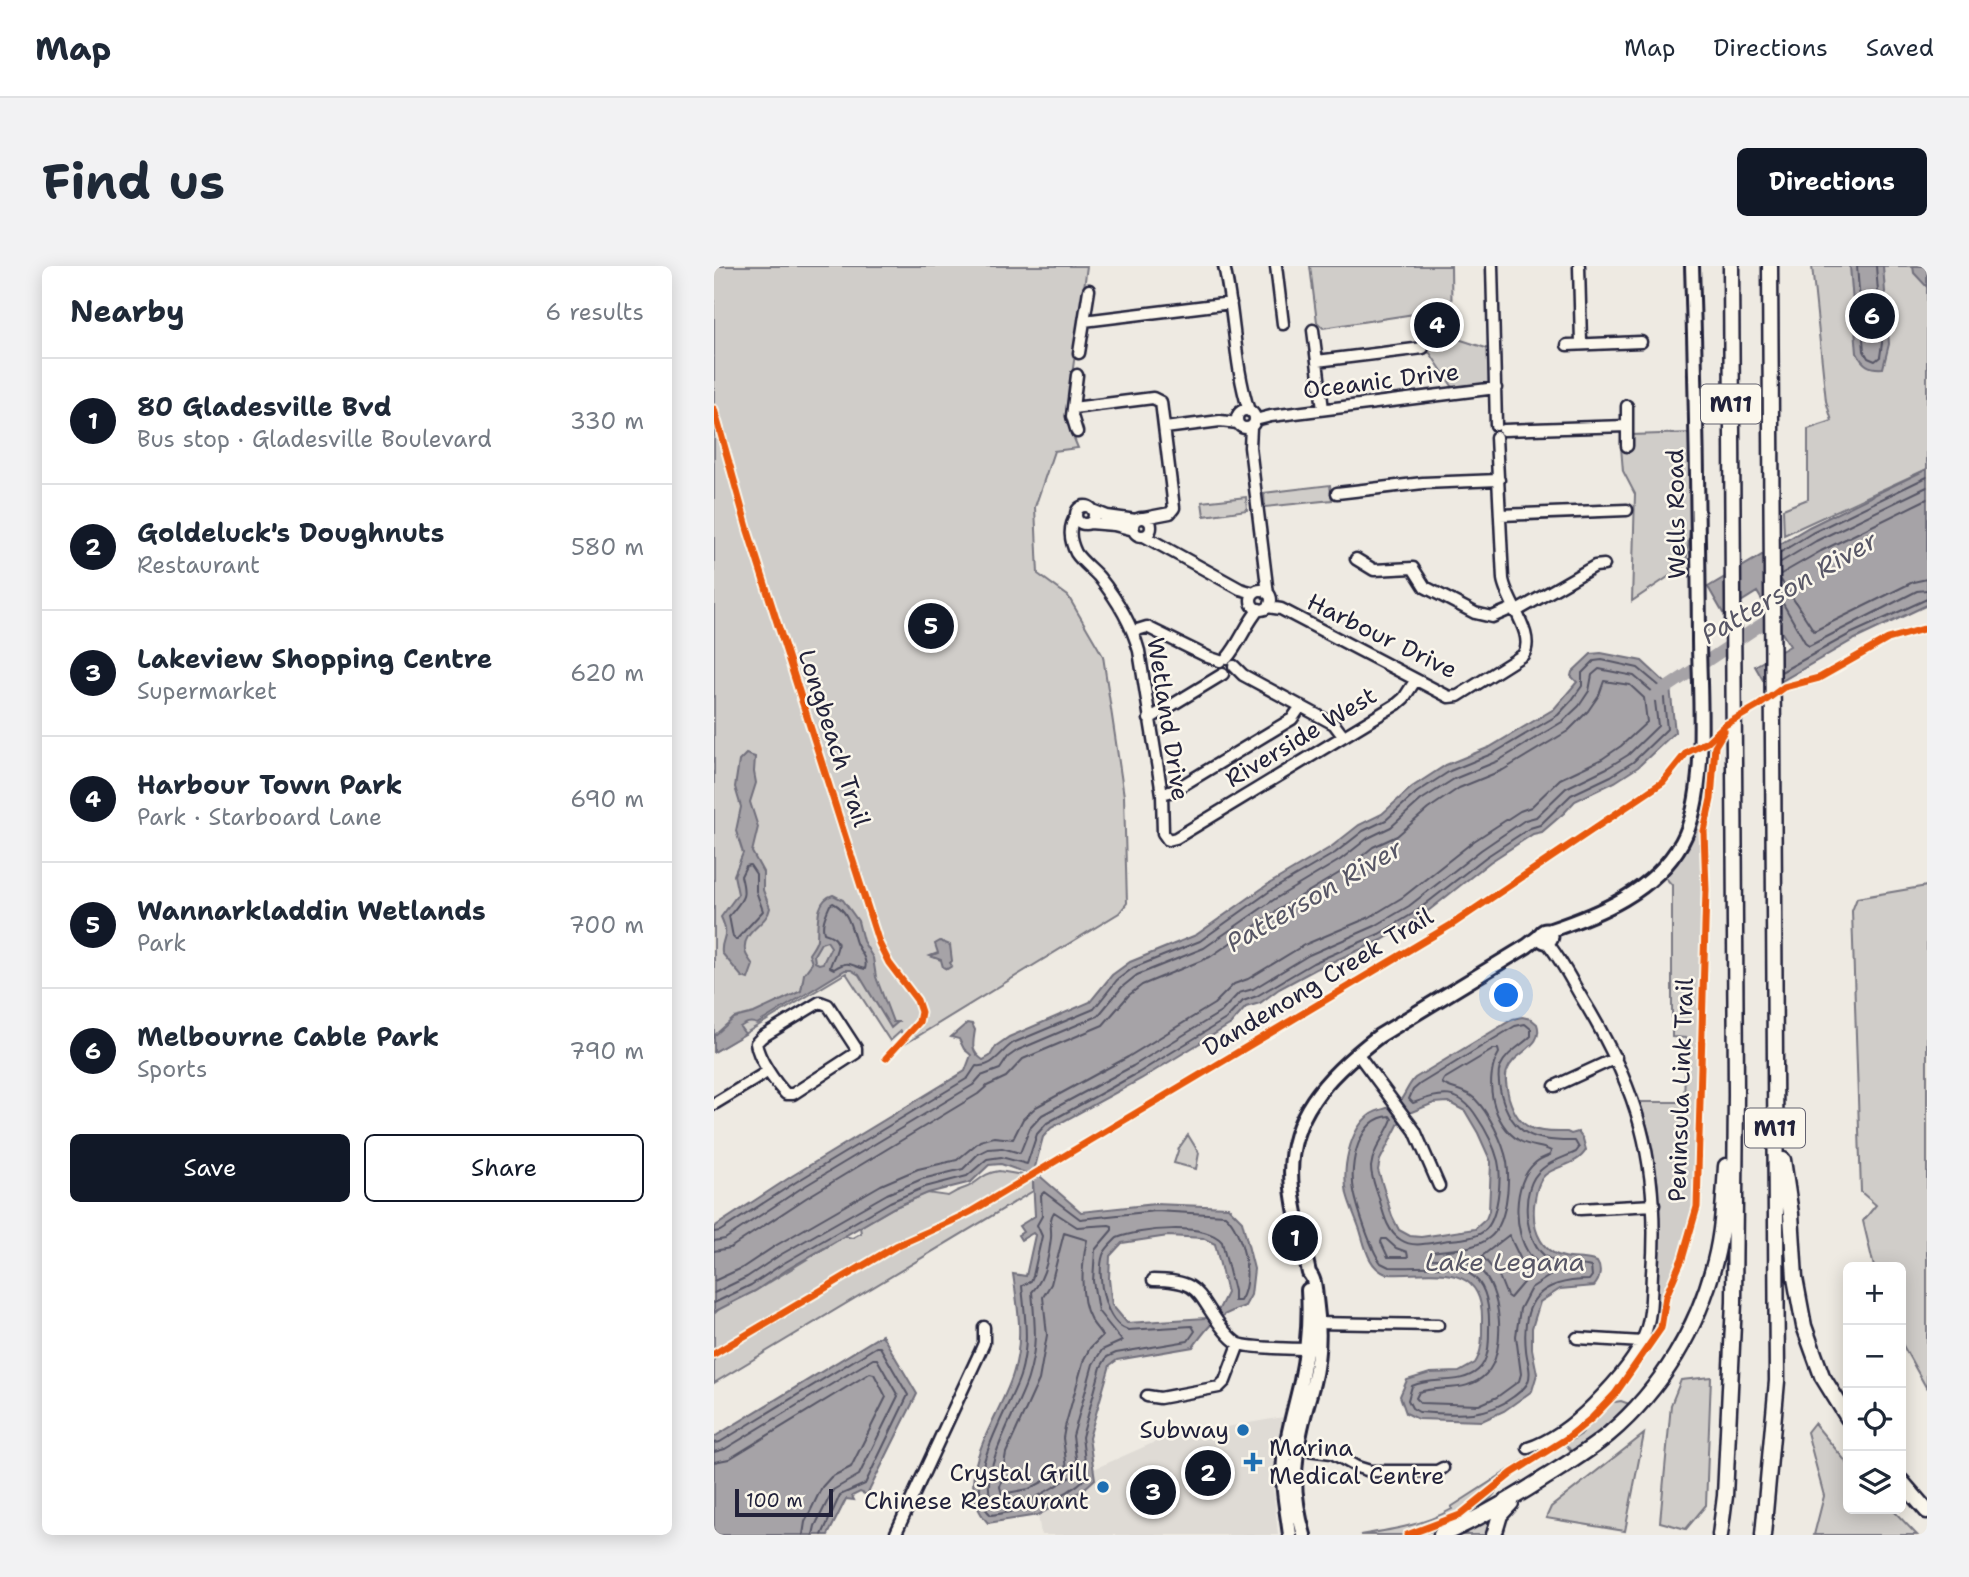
<!DOCTYPE html>
<meta charset="utf-8">
<style>
:root{--surface:#fff;--page:#f2f2f3;--text:#1f2937;--muted:#747a83;--line:#e0e1e3;--accent:#111827}
body{margin:0;font-family:"Shantell Sans",sans-serif;background:var(--page);color:var(--text)}
.controls{position:absolute;right:21px;bottom:21px;display:grid;overflow:hidden;border-radius:10px;box-shadow:0 4px 18px #0003}
.controls button{width:63px;height:63px;display:grid;place-items:center;padding:0;border:0;border-bottom:2px solid var(--line);background:var(--surface);color:var(--text);font:35px sans-serif}
.scale{position:absolute;left:21px;bottom:18px;width:98px;box-sizing:border-box;padding-left:7px;border:4px solid #22223b;border-top:0;font-size:19px;line-height:24px;white-space:nowrap;color:#22223b;-webkit-text-stroke:5px #fbf7ec;paint-order:stroke}
.you{position:absolute;left:793px;top:730px;width:24px;height:24px;margin:-18px;border:5px solid #fff;border-radius:50%;background:#1a73e8;box-shadow:0 0 0 10px #1a73e833}
.badge{display:grid;place-items:center;width:46px;height:46px;border-radius:50%;background:var(--accent);color:#fff;font-size:23px;font-weight:700}
.pin{position:absolute;translate:-50% -50%;border:4px solid #fff;box-shadow:0 2px 7px #0006}
.list{margin:0;padding:0;list-style:none}
h2{display:flex;justify-content:space-between;align-items:center;height:91px;margin:0;padding:0 28px;font-size:30px}
h2 small{font-size:23px;font-weight:400;color:var(--muted)}
.list li{display:grid;grid-template-columns:46px 1fr auto;gap:21px;align-items:center;box-sizing:border-box;height:126px;padding:0 28px;border-top:2px solid var(--line)}
.list b{display:block;font-size:26px;white-space:nowrap}
.list p{margin:0;font-size:23px;white-space:nowrap;color:var(--muted)}
.list em{font-size:23px;font-style:normal;color:var(--muted)}
.actions{display:flex;gap:14px;padding:21px 28px}
.actions a{flex:1;padding:16px 0;border:2px solid var(--accent);border-radius:10px;text-align:center;font-size:24px;color:var(--accent)}
.actions .main{background:var(--accent);color:#fff}
.icon{flex:none;width:38px;height:38px;fill:none;stroke:currentColor;stroke-width:2;stroke-linecap:round;stroke-linejoin:round}
.map{position:relative;flex:none;width:1213px;height:1269px;overflow:hidden;border-radius:10px}
header{display:flex;align-items:center;gap:42px;box-sizing:border-box;height:98px;padding:0 35px;background:var(--surface);border-bottom:2px solid var(--line)}
header strong{font-size:33px}
nav{display:flex;gap:38px;margin-inline-start:auto;font-size:24px}
.intro{display:flex;align-items:center;justify-content:space-between;box-sizing:border-box;height:168px;padding:0 42px}
h1{margin:0;font-size:49px}
.button{padding:18px 32px;border-radius:10px;background:var(--accent);color:#fff;font-size:24px;font-weight:700}
main{display:flex;gap:42px;padding:0 42px}
aside{flex:1;background:var(--surface);border-radius:10px;box-shadow:0 4px 18px #0003}
.map>svg:first-child{display:block}
.built{fill:#dfdbd5}
.green{fill:#d0cdc9;stroke:#797882;stroke-width:2}
.water{fill:#a6a3a7;stroke:#716f7c;stroke-width:2;fill-rule:evenodd}
.lines{fill:none;stroke-linecap:round;stroke-linejoin:round}
.shore{stroke:#575666;stroke-width:2}
.river{stroke:#a6a3a7;stroke-width:12}
.minor-casing{stroke:#22223b;stroke-width:15}
.major-casing{stroke:#22223b;stroke-width:18}
.highway-casing{stroke:#22223b;stroke-width:19}
.minor{stroke:#fbf7ec;stroke-width:10}
.major{stroke:#fbf7ec;stroke-width:12}
.highway{stroke:#fbf7ec;stroke-width:14}
.cycleway-casing{stroke:#fbf7ec;stroke-width:11}
.cycleway{stroke:#e8590c;stroke-width:7}
.poi-dot{fill:#1f6fb2;stroke:#fbf7ec;stroke-width:2.5}
.labels{text-anchor:middle;dominant-baseline:central;stroke-width:5;stroke-linejoin:round;paint-order:stroke}
.shield{fill:#fbf7ec;stroke:#636270;stroke-width:2}
.shield-label{font-size:23px;font-weight:bold;fill:#22223b}
.street-label{font-size:24px;fill:#22223b;stroke:#fbf7ec}
.poi-label{font-size:24px;fill:#22223b;stroke:#fbf7ec;text-anchor:end}
.water-label{font-size:26px;font-style:italic;fill:#575666;stroke:#fbf7ec}
</style>
<header>
<strong>Map</strong>
<nav><a>Map</a><a>Directions</a><a>Saved</a></nav>
</header>
<div class="intro"><h1>Find us</h1><a class="button">Directions</a></div>
<main>
<aside>
<h2>Nearby<small>6 results</small></h2>
<ul class="list">
<li><span class="badge">1</span><div><b>80 Gladesville Bvd</b><p>Bus stop · Gladesville Boulevard</p></div><em>330 m</em></li>
<li><span class="badge">2</span><div><b>Goldeluck's Doughnuts</b><p>Restaurant</p></div><em>580 m</em></li>
<li><span class="badge">3</span><div><b>Lakeview Shopping Centre</b><p>Supermarket</p></div><em>620 m</em></li>
<li><span class="badge">4</span><div><b>Harbour Town Park</b><p>Park · Starboard Lane</p></div><em>690 m</em></li>
<li><span class="badge">5</span><div><b>Wannarkladdin Wetlands</b><p>Park</p></div><em>700 m</em></li>
<li><span class="badge">6</span><div><b>Melbourne Cable Park</b><p>Sports</p></div><em>790 m</em></li>
</ul>
<div class="actions"><a class="main">Save</a><a>Share</a></div>
</aside>
<div class="map">
<svg width="1213" height="1269" viewBox="0 0 1213 1269">
<rect width="100%" height="100%" fill="#eeeae2"/>
<filter id="ink" filterUnits="userSpaceOnUse"><feTurbulence type="fractalNoise" baseFrequency=".0143" numOctaves="2"/><feDisplacementMap in="SourceGraphic" scale="14" xChannelSelector="R" yChannelSelector="G"/><feConvolveMatrix kernelMatrix="1 2 1 2 8 2 1 2 1" color-interpolation-filters="sRGB"/></filter>
<g filter="url(#ink)">
<path class="built" d="M569,1151L559,1218L564,1269H327L324,1249L369,1224L381,1213L380,1203L450,1172Z"/>
<path class="green" d="M0,0H373L352,153L364,182L340,185L321,241L324,308L354,330L389,390L410,530L413,637L405,647L191,778L187,765L176,775L132,707L0,786Z
M596,0H737L738,71L778,84V113L772,119L740,123L716,87L710,85L707,47L609,62L603,56Z
M1098,0H1213V203L1070,269L1069,243L1094,233V163L1118,155L1112,135Z
M977,167L978,245L972,299L918,335L921,228L909,205L907,181L917,180V169Z
M616,219L618,234L551,241L550,227Z
M532,231L533,244L490,250L488,236Z
M1007,465V469L999,480L995,534L989,558L991,617L982,938L965,995L949,1034L945,1064L897,1131L889,1138L907,1135L918,1139L896,1161L859,1188L852,1178L869,1167L866,1159C836,1184 801,1202 771,1227L773,1230L785,1221C775,1242 724,1266 701,1269C683,1269 664,1269 646,1269C677,1264 710,1259 738,1243L737,1241L843,1173L892,1131L939,1055L945,977L944,920L936,871L926,836H970L972,772L958,771V619L950,610C987,564 990,536 990,479Z
M1213,620V1123L1187,1076V1001H1160L1149,955L1162,939L1147,926L1138,645L1143,632Z
M474,869L485,887L482,903L460,897L465,882Z
M285,905L309,909L315,908L319,914V925L0,1117V1048L7,1041L41,1025L131,970L138,972L147,967L146,961L179,942L213,927L234,930C241,925 244,924 251,922C265,917 266,908 285,905Z
M997,1111L992,1239L972,1263L946,1256L957,1139L967,1114Z
M1100,1157L1134,1198V1243H1178L1203,1269H1100L1110,1230L1093,1166Z
M930,1168L911,1265L832,1252L837,1241Z
M782,1245L776,1269H735Z"/>
<path class="water" d="M1136,0H1169L1175,78L1169,102C1155,103 1149,99 1143,87Z
M1199,0H1213V21L1200,7Z
M1213,203V339L1139,374L1054,423L1041,400L1076,380L1043,326L1009,347L994,321L1095,261Z
M887,387L928,395L956,421L961,466L924,501L901,516L861,535L850,547L828,566L819,568L776,596L704,653L668,674L602,703L565,723L546,737L532,741L517,758L427,813L337,862L329,871L320,905L367,946L441,938L514,941L528,955L540,1003L537,1029L531,1040C501,1051 498,1055 479,1081L403,1094L396,1099L375,1172L381,1213L369,1224L324,1249L274,1257C234,1213 286,1152 299,1108C310,1074 304,1042 299,1008L312,1010L321,969L319,967L307,974L304,969L309,966L305,960L321,950L319,914L315,908L287,898L275,899L257,916L214,927L179,942L74,1003L41,1025L0,1046V961L78,910L251,805L257,789L250,783L245,773L237,771L253,757L258,758L261,764C259,778 256,785 269,794L276,790L282,780L295,771L376,736L398,709L416,696L482,669L553,619L617,581L645,559L668,548L698,521L732,499L776,481L840,443L863,416L857,410L858,406L877,388ZM454,970L489,972L501,978L513,1027L505,1043L492,1052L413,1057L398,1039L395,1013L396,990L408,977Z
M32,488L41,491L40,506L42,517L36,536L44,561L38,586L49,606V624L56,642C53,659 28,665 31,684C31,689 36,694 39,699L34,713L28,711L8,687C6,671 17,673 7,651L24,628L20,609L29,587L22,565L27,541L21,521L25,495Z
M119,629L129,634L144,655L149,675L159,692L162,711L179,756H184L177,762L145,709L137,704H131L43,758C36,755 32,757 26,761L31,768L0,786V770L20,752L40,747L87,725L90,708L98,697L95,688C98,683 102,679 103,673C104,658 101,634 119,629ZM113,675L117,681L109,697L105,698L101,696L100,689L107,677Z
M226,675L236,679L238,695L236,697L238,700L233,703L229,701L227,694L216,690L224,687L221,678Z
M808,751L817,753L823,758C831,781 799,786 793,805C790,813 793,823 795,832C805,865 822,867 853,866L857,868L864,866L869,873L872,884C864,899 843,899 831,909C823,916 821,931 820,940C818,966 828,989 856,992C866,993 874,992 883,996C888,1003 886,1014 880,1020L846,1023L826,1036L818,1062V1083L823,1108L818,1125L790,1145L768,1155L704,1153L692,1147L686,1130L693,1114L716,1107L745,1106L761,1097C769,1085 768,1069 768,1055C770,993 715,1010 672,1008C654,1001 651,980 646,964C642,952 636,940 633,928C628,903 635,863 657,848C666,842 679,843 686,835C692,827 694,819 701,812L799,753ZM734,836L751,845L764,867L777,896L775,945L772,953L761,963L707,971L696,970L685,964L678,950L664,904L666,894L687,853L695,847L720,837Z
M168,1069L203,1128L153,1229L146,1226L138,1230L140,1234L132,1233L114,1269H0V1171Z"/>
<g class="lines">
<path class="shore" d="M1143,0L1150,85L1154,92L1161,95L1166,91L1168,77L1162,0
M1067,286L1098,267L1213,211
M1067,296L1102,275L1213,221
M1067,308L1107,285L1213,233
M1067,314L1100,365L1199,316L1213,313
M1067,334L1092,378L1095,380L1203,325L1213,324
M1067,406L1136,368L1213,333
M36,599L42,608V625L49,645L22,674L19,671L15,650C29,633 33,632 27,610L32,600Z
M119,637C135,645 137,662 142,677C146,686 154,693 151,703C136,700 136,693 120,703L116,701C120,686 134,674 110,667C107,658 112,648 116,639Z
M811,758L817,763V770C807,780 792,787 786,801C783,810 785,820 787,828C798,870 822,876 861,875L865,882L862,886C851,891 837,895 828,903C804,921 810,978 834,992C847,1000 862,997 877,1001L878,1010L875,1014C825,1014 807,1035 812,1084C813,1095 818,1106 814,1116C811,1123 804,1127 799,1131C771,1153 738,1148 705,1146L698,1142L694,1134L698,1120C719,1110 746,1120 764,1104C775,1094 775,1077 775,1064C778,986 731,1003 675,1001L667,997C657,984 643,941 640,925C635,899 644,852 676,850L678,853C672,870 659,882 657,901C657,911 662,923 665,932C669,946 673,966 687,974C699,982 715,977 729,975C741,973 759,974 770,965C784,954 788,912 784,895C780,880 772,864 763,851C745,822 727,827 699,837L695,833L699,824L706,818L801,760Z
M780,783H784L785,787C769,813 778,859 806,875C816,881 829,880 837,885L836,889C831,891 825,893 821,897C798,916 799,967 816,989C822,996 830,1001 838,1004L840,1007L817,1022L806,1043L802,1070L807,1108L805,1115L783,1131L765,1139L707,1137L702,1132L705,1126C729,1119 754,1127 772,1108C793,1087 788,1020 764,1002C750,991 734,993 717,993L714,989L717,986C735,983 760,984 775,972C793,959 796,917 793,896C789,876 775,847 761,833C751,823 736,824 728,817L730,813Z
M330,926L366,953L442,945L511,949C529,965 540,1013 526,1035H520V1025L508,976C491,956 426,963 403,972C398,977 391,983 389,989C382,1011 391,1057 414,1064L478,1060L481,1065L474,1075L402,1087L393,1091L387,1101L368,1171L373,1211C347,1236 312,1244 277,1249C243,1220 296,1142 306,1110C316,1076 311,1053 308,1020L317,1015L319,1010L328,970L323,959L328,950L327,929Z
M340,946L363,961L395,959L398,960V964L381,984L379,1015L384,1045L408,1075L388,1084L379,1098L359,1170L364,1207L319,1233L281,1240C258,1214 306,1141 314,1112C324,1080 321,1058 318,1026C331,1013 335,991 337,972C338,962 334,955 340,946Z
M0,966L6,965L82,916L254,812L262,800C279,802 286,786 299,777L380,743L403,714L419,702L486,675L556,625L621,587L649,565L672,554L702,527L736,505L780,487L844,449L858,434L868,420V407L880,395L888,394L924,402L949,423L953,463L919,496L897,510L857,529L826,559L816,562L772,591L700,647L665,668L599,697L543,730L529,735L512,753L424,807L333,857L323,868L313,898L287,891L273,893L253,910L211,921L176,936L70,997L37,1019L0,1037
M350,967L373,974C368,995 365,1032 376,1052C379,1059 385,1064 388,1070L376,1082L370,1093L351,1161L349,1172L353,1203L315,1223L288,1228L286,1221L292,1187L325,1114L333,1069L329,1031L337,1018Z
M795,969L807,994L818,1006L796,1032L793,1030L785,1010L768,990Z
M672,973L682,982L693,986L694,991H674L667,976L668,973Z
M0,975L11,973L86,923L259,819L267,810L286,803L294,791L304,784L384,750L408,721L423,709L490,682L561,633L626,594L654,572L677,561L707,534L740,513L784,495L848,456L865,440L875,425L878,409L885,403L920,410L940,427L944,460L914,489L893,502L852,522L822,551L811,554L767,584L695,640L661,660L595,689L539,723L525,727L507,746L419,800L328,849L316,862L306,887L288,882L274,883L264,888L249,903L208,913L173,928L66,989L33,1011L0,1027
M0,985L16,982L92,932L264,828L273,820L292,811L309,793L389,759L415,729L428,719L496,691L567,642L632,603L659,581L683,570L714,543L745,522L789,504L854,465L874,445L885,429L890,415L916,419L930,432L933,456L907,480L888,493L846,513L817,541L806,545L760,575L689,631L656,651L590,679L534,713L520,718L500,738L414,791L322,841L309,853L299,873L280,871L266,875L243,894L204,903L167,919L61,980L28,1002L0,1015
M0,1177L6,1176L162,1081H166L194,1129L151,1218L126,1229L108,1269
M0,1186L11,1183L159,1093H163L184,1130L145,1209L119,1224L101,1260L99,1269
M0,1196L15,1193L156,1107L160,1108L172,1131L137,1201L117,1211L108,1221L91,1256L89,1269"/>
<path class="river" d="M942,429L1063,348"/>
<g class="minor-casing">
<path id="minor" d="M510,0C521,48 520,99 535,145
M562,0L569,58
M778,0L782,159
M865,0L867,77
M370,55L517,37
M599,64L609,143
M853,79L927,76
M365,87L375,24
M603,95L709,82
M363,109L358,150L363,166
M913,140V180
M359,142L439,132L447,136L460,242L456,247L430,252
M523 153a9 9 0 1 1 18 0a9 9 0 1 1-18 0Z
M541,154L557,150L782,122
M537,161L536,181L554,328
M451,162L506,155L524,157
M790,164L913,160
M623,227L709,217L785,214
M362 249a9 9 0 1 1 18 0a9 9 0 1 1-18 0Z
M378,244L393,250L422,254
M786,249L913,244
M362,250C354,261 356,275 362,287C368,296 378,303 385,311C402,332 418,359 425,385L448,528L449,567L454,574L462,572L683,438L690,432L701,415
M419 261a9 9 0 1 1 18 0a9 9 0 1 1-18 0Z
M376,257L400,259L420,264
M430,270L526,323L540,327
M642,293L660,304L699,302L711,321L761,347L778,351L799,342
M537 334a10 10 0 1 1 20 0a10 10 0 1 1-20 0Z
M554,341L567,343L735,431L744,430L809,389C823,370 792,335 789,313L782,171
M801,346L881,300L890,299
M420,365L433,361L494,391L506,395
M513,392C526,377 532,358 545,343
M520,400L529,409L620,458L629,470
M435,453L509,408
M448,528L459,525L578,453L587,440
M106,736L114,739L142,782V787L79,828H72C61,817 44,792 42,777L48,771Z
M643,787L701,865L725,920
M841,820L902,792
M0,838L53,806
M866,943L940,939
M439,1014C488,1014 482,1028 509,1063C513,1068 519,1075 525,1078C537,1082 581,1083 596,1083
M598,1057L724,1059
M863,1072L928,1076
M433,1130L446,1132L505,1121L511,1115L525,1078
M577,1182L618,1187L643,1201L656,1205H723L729,1202
M814,1182C839,1174 860,1157 879,1138C896,1121 922,1093 930,1070C938,1051 937,1027 938,1007C946,897 924,822 866,729C855,710 846,692 832,675
M181,1269L266,1086L270,1077V1061"/>
</g>
<g class="major-casing">
<path id="major" d="M826.5 670a5.5 5.5 0 1 1 11 0a5.5 5.5 0 1 1-11 0Z
M834,665C885,648 940,626 968,576C995,527 985,429 985,372C984,248 982,124 978,0
M576,1269C573,1244 567,1220 570,1194C573,1167 581,1142 587,1115C593,1085 596,1054 594,1024
M590,1269C583,1245 579,1220 582,1195C584,1168 592,1143 599,1117C606,1089 606,1060 602,1032C601,1023 601,1013 595,1007C589,978 581,950 578,922C570,852 614,809 665,770L813,680L827,669"/>
</g>
<g class="highway-casing">
<path id="highway" d="M1069,894L1077,948L1081,1012L1090,1060L1108,1110L1134,1152
M1187,1215L1213,1245
M727,1269C763,1254 796,1234 829,1213C851,1199 875,1185 895,1168C948,1123 984,1062 1001,995C1009,964 1010,931 1012,900
M780,1269L786,1249L797,1237
M1006,1269L1011,1230L1020,1036L1022,828L1017,0
M1049,1269L1063,1115L1056,0"/>
</g>
<use href="#minor" class="minor"/>
<use href="#major" class="major"/>
<use href="#highway" class="highway"/>
<g class="cycleway-casing">
<path id="cycleway" d="M0,143L34,265L165,677L175,697L203,734L207,746L205,756L172,792
M0,1088L182,980C208,968 233,958 258,945L737,659L949,516L973,486L993,476L1011,459L1044,440L1070,421L1105,412L1174,373L1213,362
M693,1269L746,1249L798,1207L852,1173L878,1152L901,1128L947,1062L952,1030L968,993L983,941L992,624L990,565L997,533L1001,480L1010,465"/>
</g>
<use href="#cycleway" class="cycleway"/>
</g>
</g>
<g class="poi-dot">
<circle cx="529" cy="1164" r="7"/>
<path d="M535.5 1185.5h7v7h7v7h-7v7h-7v-7h-7v-7h7z"/>
<circle cx="389" cy="1221" r="7"/>
</g>
<g class="labels">
<g class="shield">
<rect x="987" y="118.5" width="60" height="39" rx="5"/>
<rect x="1031" y="842.5" width="60" height="39" rx="5"/>
</g>
<g class="shield-label">
<text x="1017" y="138">M11</text>
<text x="1061" y="862">M11</text>
</g>
<g class="street-label">
<text transform="translate(667 115) rotate(-7)">Oceanic Drive</text>
<text transform="translate(962 248) rotate(-91)">Wells Road</text>
<text transform="translate(668 370) rotate(26)">Harbour Drive</text>
<text transform="translate(454 453) rotate(81)">Wetland Drive</text>
<text transform="translate(587 471) rotate(-31)">Riverside West</text>
<text transform="translate(120 472) rotate(72)">Longbeach Trail</text>
<text transform="translate(604 716) rotate(-31)">Dandenong Creek Trail</text>
<text transform="translate(967 824) rotate(-88)">Peninsula Link Trail</text>
</g>
<g class="poi-label">
<text x="515" y="1164">Subway</text>
<text x="555" y="1182" text-anchor="start">Marina<tspan x="555" dy="28">Medical Centre</tspan></text>
<text x="375" y="1207">Crystal Grill<tspan x="375" dy="28">Chinese Restaurant</tspan></text>
</g>
<g class="water-label">
<text transform="translate(1075 321) rotate(-30)">Patterson River</text>
<text transform="translate(600 629) rotate(-30)">Patterson River</text>
<text x="791" y="995">Lake Legana</text>
</g>
</g>
</svg>
<div class="controls">
<button>+</button>
<button>−</button>
<button><svg class="icon" aria-label="locate" viewBox="0 0 24 24"><circle cx="12" cy="12" r="6"/><path d="M12 2v4M12 18v4M2 12h4M18 12h4"/></svg></button>
<button><svg class="icon" aria-label="layers" viewBox="0 0 24 24"><path d="M12 4l9 5-9 5-9-5zM3 14l9 5 9-5"/></svg></button>
</div>
<div class="scale">100 m</div>
<div class="you"></div>
<div class="pin badge" style="left:581px;top:972px">1</div>
<div class="pin badge" style="left:494px;top:1207px">2</div>
<div class="pin badge" style="left:439px;top:1226px">3</div>
<div class="pin badge" style="left:723px;top:59px">4</div>
<div class="pin badge" style="left:217px;top:360px">5</div>
<div class="pin badge" style="left:1158px;top:50px">6</div>
</div>
</main>
